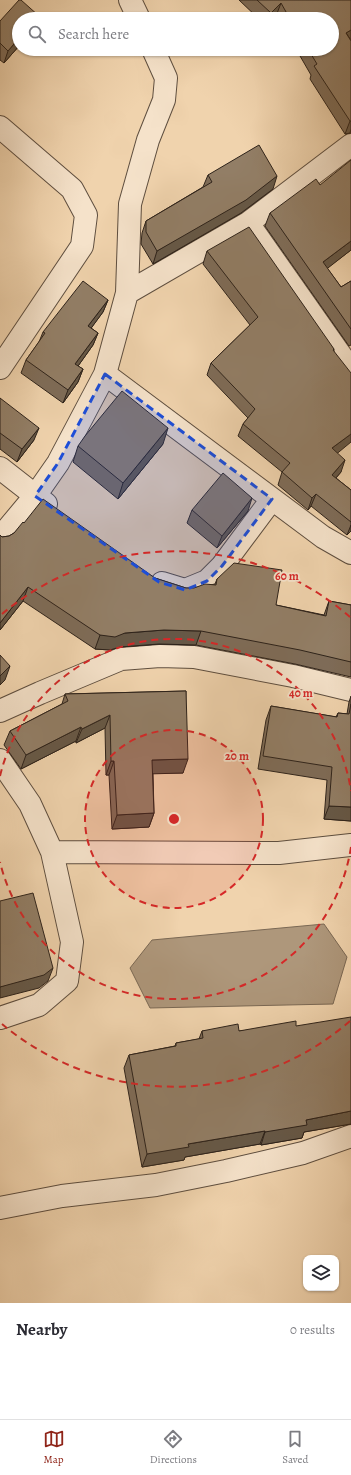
<!DOCTYPE html>
<style>
:root{--surface:#fff;--page:#f2f2f3;--text:#2b2b33;--muted:#7c7c81;--line:#e1e1e2;--accent:#8f2418}
body{margin:0;font-family:Alegreya,serif;background:var(--page);color:var(--text)}
.controls{position:absolute;right:12px;bottom:12px;display:grid;overflow:hidden;border-radius:8px;box-shadow:0 1px 3px #0004}
.controls button{width:36px;height:36px;display:grid;place-items:center;padding:0;border:0;border-bottom:1px solid var(--line);background:var(--surface);color:var(--text);font:20px sans-serif}
.list{margin:0;padding:0;list-style:none}
h2{display:flex;justify-content:space-between;align-items:center;height:52px;margin:0;padding:0 16px;font-size:17px}
h2 small{font-size:13px;font-weight:400;color:var(--muted)}
.icon{flex:none;width:22px;height:22px;fill:none;stroke:currentColor;stroke-width:2;stroke-linecap:round;stroke-linejoin:round}
.map{position:relative;flex:none;width:351px;height:1303px;overflow:hidden}
.search{position:absolute;background:var(--surface);box-shadow:0 1px 3px #0004;left:12px;right:12px;top:12px;height:44px;display:flex;align-items:center;gap:10px;box-sizing:border-box;padding:0 14px;border-radius:22px;color:var(--muted);font-size:15px}
.sheet{height:116px;background:var(--surface)}
nav{display:flex;justify-content:space-around;align-items:center;box-sizing:border-box;height:56px;border-top:1px solid var(--line);background:var(--surface);font-size:11px;color:var(--muted)}
nav a{display:grid;justify-items:center;gap:2px}
nav .on{color:var(--accent)}
.map>svg:first-child{display:block}
.water{fill:#ae977b;stroke:#7a6854}
.lines{fill:none;stroke-linecap:round;stroke-linejoin:round}
.street-casing{stroke:#5e4e3f;stroke-width:24}
.street{stroke:#f5e2ca;stroke-width:22}
.wall{fill:#7e6c58;stroke:#2d221a}
.shaded-wall{fill:#665847;stroke:#2d221a}
.building{fill:#927e66;stroke:#2d221a}
.marked{fill:#1d4ed8;fill-opacity:0.2;stroke:#1d4ed8;stroke-width:3;stroke-dasharray:8 5;stroke-linejoin:round}
.ring{fill:none;stroke:#d62828;stroke-width:2;stroke-dasharray:7 5}
.centre{fill:#d62828;stroke:#f5e2ca;stroke-width:2}
.ring-label{font-size:12px;text-anchor:middle;font-weight:bold;fill:#d62828;stroke:#f5e2ca;stroke-width:3.5;stroke-linejoin:round;paint-order:stroke}
</style>
<div class="map">
<svg width="351" height="1303" viewBox="0 0 351 1303">
<rect width="100%" height="100%" fill="#f0d3ad"/>
<filter id="stains"><feTurbulence type="fractalNoise" baseFrequency=".005" numOctaves="4"/><feColorMatrix values="0 0 0 0 .2 0 0 0 0 .09 0 0 0 0 .02 0 0 0 .5 -.17"/></filter>
<radialGradient id="worn" r=".72"><stop offset=".6" stop-color="#630" stop-opacity="0"/><stop offset="1" stop-color="#630" stop-opacity=".3"/></radialGradient>
<path class="water" d="M324,924L347,957L333,1004L150,1008L130,968L152,940Z"/>
<g class="lines">
<g class="street-casing">
<path id="street" d="M130,0L139,19
M0,127L72,189L86,215L82,246L0,368
M248,223L351,370
M127,293L130,204L148,140L164,100L166,78L153,49
M105,374L323,537L351,553
M0,468L46,504
M0,538L35,496L58,463L105,374L127,293L248,223L351,145
M162,583L185,590L207,581L222,566L272,499
M0,711L40,693L121,659L160,656L194,657L293,676L351,690
M0,760L30,804L52,852L72,942L67,981L39,1005L0,1018
M52,852L279,853L351,845
M0,1208L62,1196L156,1185L226,1171L303,1153L351,1136"/>
</g>
<use href="#street" class="street"/>
</g>
<path class="wall" d="M239,0H351V133L345,134L310,79L311,75L296,49H332V19H278L276,16L273,19H259Z
M19,19V46L4,63L0,60V21Z
M208,175L273,189L241,213L153,264L141,244L142,233L146,221L203,187Z
M320,185L351,250L327,268L341,287L351,281V345L349,346L265,226L270,213Z
M207,251L334,349V351L337,453L341,472L336,478L351,490V531L347,535L311,506L308,510L278,485L282,472L238,436L243,424L248,418L207,375L211,363L250,325L203,264Z
M108,300L103,312L91,328L98,333L93,345L78,366L83,369L78,382L63,403L21,373L26,360L39,342L43,332Z
M0,398L34,440L17,462L0,449Z
M163,444L118,499L73,462L78,446Z
M192,510L248,511L217,548L187,523Z
M24,523L155,578L186,588H194L215,584L217,579L276,605L324,615L329,601L351,605V677L295,664L196,645L159,644L120,647L110,650L95,649L23,601L0,630V535L2,537L9,536L14,533Z
M186,691L183,773H153L154,813L149,827L112,829L109,775H106L105,728L76,743V741L21,769L4,745L10,731L62,704L65,694Z
M351,696V821L324,819L327,780L258,769L266,720L271,706L336,717L338,713L347,714L349,702Z
M296,1026L351,1124L304,1132L302,1138L261,1145L260,1144L185,1157L184,1160L142,1167L124,1068L129,1055L175,1046L176,1043L199,1039L202,1031H239Z"/>
<path class="shaded-wall" d="M281,3L276,16L273,19H269L271,13Z
M351,30V40L346,33Z
M19,38V46L4,63L8,51Z
M350,121H351V129L350,133L345,134Z
M277,176L273,189L241,213L153,264L157,251Z
M351,241V250L319,275L323,262Z
M108,300L103,312L84,338L88,326Z
M98,333L93,345L71,376L75,364Z
M83,369L78,382L63,403L68,390Z
M39,428L34,440L17,462L22,449Z
M168,428L163,444L118,499L123,483Z
M351,434V442L328,461L332,448Z
M345,460L341,472L328,487L332,475Z
M316,494L311,506L308,510L312,498Z
M252,498L248,511L217,548L222,536Z
M351,525V531L347,535Z
M28,587L23,601L0,630V623Z
M164,630L201,631L196,645L159,644L120,647L110,650L95,649L100,635Z
M10,666L5,680L0,685V676Z
M110,715L105,728L76,743L82,729Z
M81,727L76,741L21,769L26,755Z
M188,759L183,773L147,774L152,760Z
M111,761H114L109,775H106Z
M329,806L351,807V821L324,819Z
M154,813L149,827L112,829L117,815Z
M53,968L48,981L39,988L0,998V987Z
M351,1111V1124L304,1132L302,1138L261,1145L265,1132L306,1120Z
M265,1131L260,1144L185,1157L184,1160L142,1167L147,1154L188,1144Z"/>
<path class="building" d="M19,0H21L39,16L36,19H19V38L8,51L0,43V21Z
M257,0H351V30L346,33L351,41V121H350L314,66L317,64L308,49H332V19H290L281,3L271,13Z
M259,145L277,176L246,200L157,251L146,232V221L212,182L208,175Z
M351,160V241L323,262L341,287L351,281V329L270,213L316,179L320,185Z
M249,227L334,349L333,350L351,373V434L332,448L345,460L332,475L351,490V522L316,494L312,498L282,472L290,463L243,424L255,409L211,363L258,317L207,251Z
M83,281L108,300L88,326L98,333L75,364L83,369L68,390L26,360L45,333L43,332Z
M122,391L168,428L123,483L78,446L85,436Z
M0,398L39,428L22,449L0,433Z
M223,473L252,498L222,536L192,510Z
M43,499L155,578L186,588H194L205,584L216,585L217,579L234,563L282,570L276,605L326,616L329,601L351,605V662L300,650L201,631L164,630L125,633L115,637L100,635L28,587L0,623V535L2,537L9,536L14,533L23,522L24,523Z
M0,655L10,666L0,676Z
M186,691L188,759L152,760L154,813L117,815L114,761H111L110,715L82,729L81,727L26,755L10,731L68,701L65,694Z
M351,704V807L329,806L332,767L263,756L271,706L337,717L338,713L349,714Z
M33,893L53,968L44,975L0,987V901Z
M351,1017V1111L306,1120L307,1125L265,1132V1131L188,1144L189,1147L147,1154L129,1055L176,1046V1043L203,1038L202,1031L238,1024L239,1031L296,1021V1026Z"/>
<path class="marked" d="M105,374L272,499L222,566L207,581L185,590L159,582L35,496L58,463Z"/>
<circle cx="174" cy="819" r="89" fill="#d62828" fill-opacity=".12"/>
<g class="ring">
<circle cx="174" cy="819" r="89"/>
<path d="M351 847A179 179 0 0 1 0 862M0 776A179 179 0 0 1 351 791"/>
<path d="M350 1021A268 268 0 0 1 2 1024M2 614A268 268 0 0 1 350 617"/>
</g>
<circle cx="174" cy="819" r="6" class="centre"/>
<g class="ring-label">
<text x="287" y="580">60 m</text>
<text x="301" y="697">40 m</text>
<text x="237" y="760">20 m</text>
</g>
<rect width="100%" height="100%" filter="url(#stains)"/>
<rect width="100%" height="100%" fill="url(#worn)"/>
</svg>
<div class="controls">
<button><svg class="icon" aria-label="layers" viewBox="0 0 24 24"><path d="M12 4l9 5-9 5-9-5zM3 14l9 5 9-5"/></svg></button>
</div>
<div class="search"><svg class="icon" aria-label="search" viewBox="0 0 24 24"><circle cx="10" cy="10" r="6"/><path d="M15 15l6 6"/></svg>Search here</div>
</div>
<section class="sheet">
<h2>Nearby<small>0 results</small></h2>
<ul class="list">
</ul>
</section>
<nav>
<a class="on"><svg class="icon" aria-label="map" viewBox="0 0 24 24"><path d="M3 6l6-2 6 2 6-2v14l-6 2-6-2-6 2zM9 4v14M15 6v14"/></svg>Map</a>
<a><svg class="icon" aria-label="directions" viewBox="0 0 24 24"><path d="M12 3l9 9-9 9-9-9zM9 14v-3h6M13 9l2 2-2 2"/></svg>Directions</a>
<a><svg class="icon" aria-label="saved" viewBox="0 0 24 24"><path d="M7 4h10v16l-5-4-5 4z"/></svg>Saved</a>
</nav>
